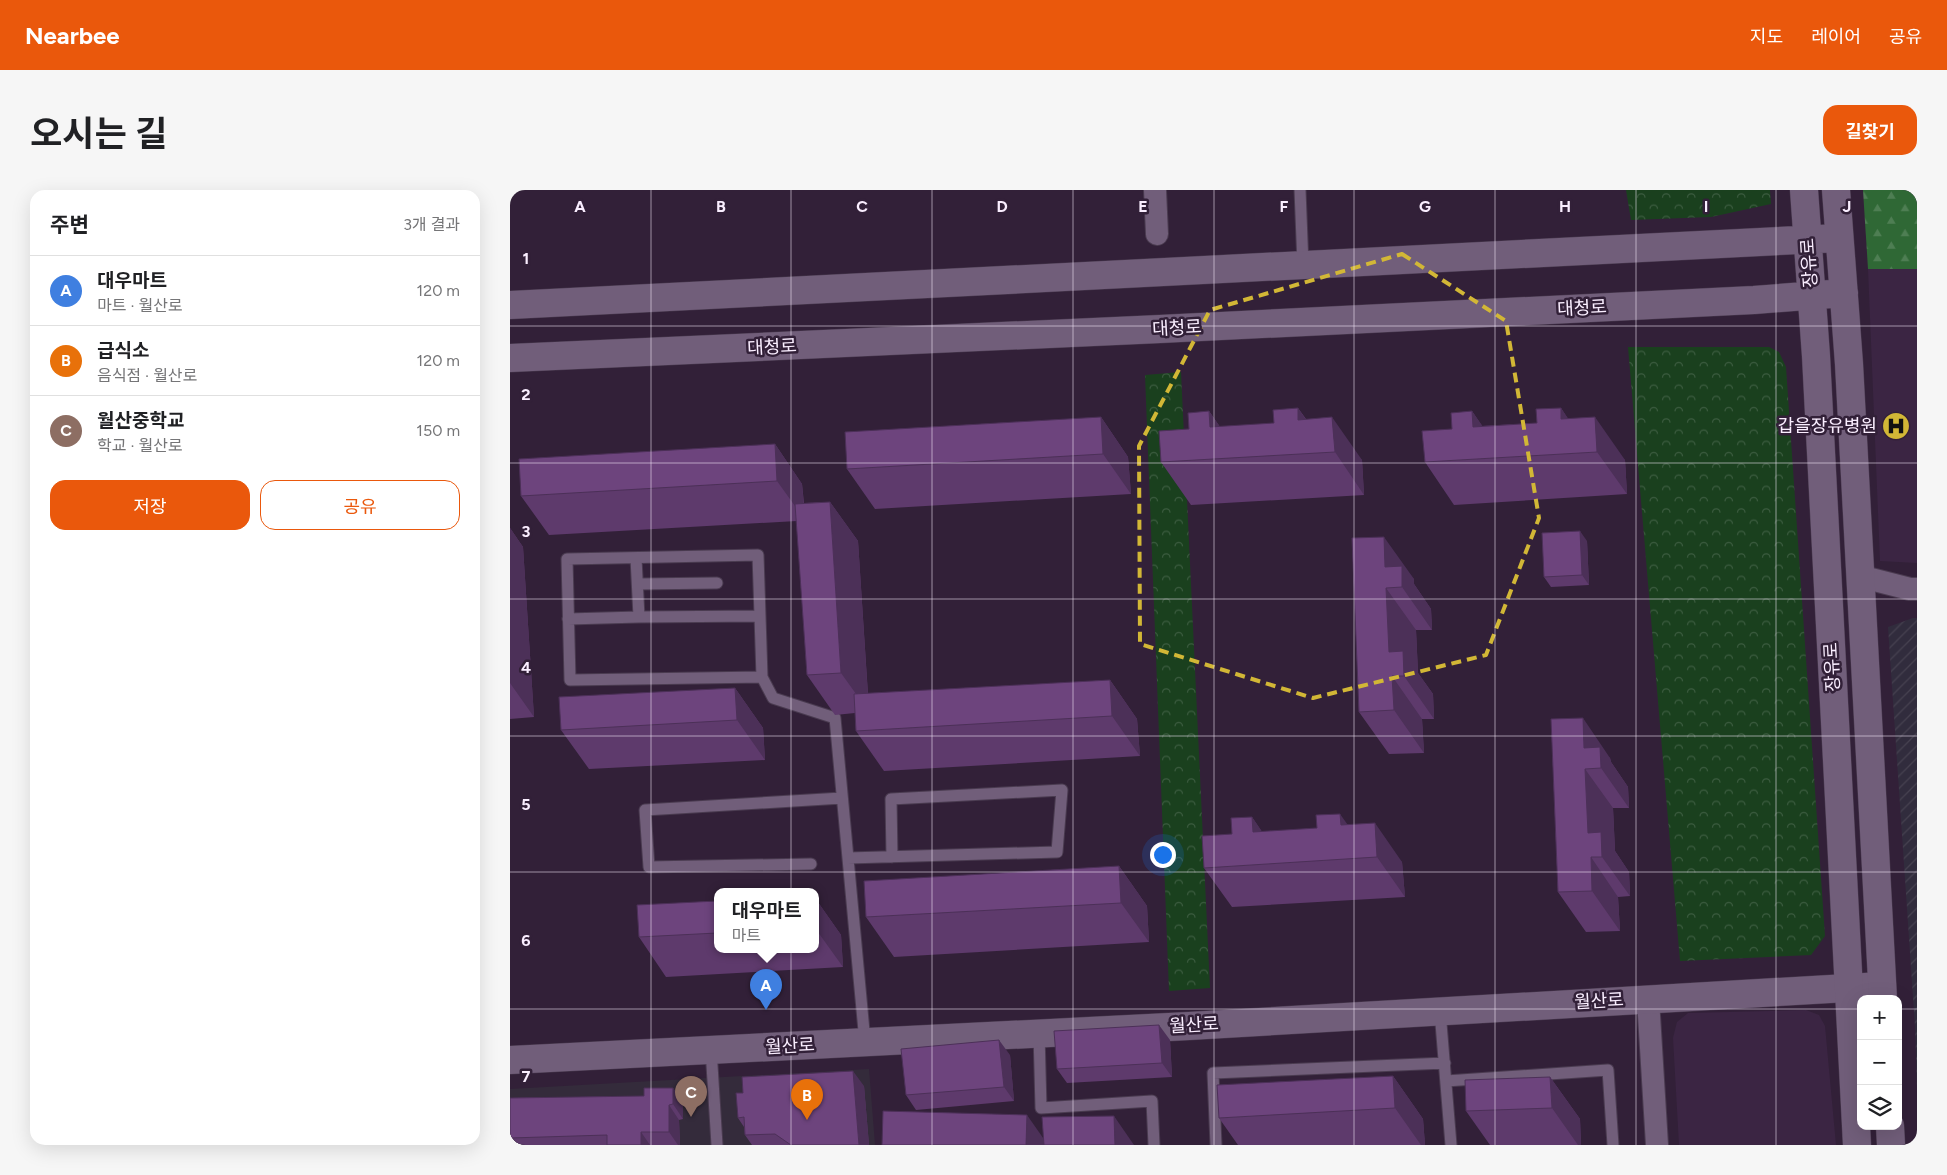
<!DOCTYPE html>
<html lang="ko">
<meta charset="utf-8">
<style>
:root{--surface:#fff;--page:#f6f6f6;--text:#202124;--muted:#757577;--line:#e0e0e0;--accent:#ea580c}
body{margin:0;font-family:Figtree,"Noto Sans KR",sans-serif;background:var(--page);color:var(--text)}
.controls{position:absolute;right:15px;bottom:15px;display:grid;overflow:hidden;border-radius:10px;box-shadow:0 5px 20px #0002}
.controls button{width:45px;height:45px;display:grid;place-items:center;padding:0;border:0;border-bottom:1px solid var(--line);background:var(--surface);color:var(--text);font:25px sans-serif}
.you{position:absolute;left:652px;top:664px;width:18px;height:18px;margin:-12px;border:4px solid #fff;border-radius:50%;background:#1a73e8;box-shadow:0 0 0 8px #1a73e833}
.badge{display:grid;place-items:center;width:32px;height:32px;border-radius:50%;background:var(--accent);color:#fff;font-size:16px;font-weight:700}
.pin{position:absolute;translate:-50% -41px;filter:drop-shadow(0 1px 2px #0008)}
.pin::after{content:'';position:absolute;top:26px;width:18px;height:15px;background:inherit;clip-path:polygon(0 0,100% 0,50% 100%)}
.popup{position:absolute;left:204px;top:698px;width:105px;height:65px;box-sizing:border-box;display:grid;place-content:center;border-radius:10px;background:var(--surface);filter:drop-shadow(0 1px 4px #0005);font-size:16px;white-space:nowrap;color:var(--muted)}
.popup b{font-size:19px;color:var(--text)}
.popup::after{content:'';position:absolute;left:50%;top:100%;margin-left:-10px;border:10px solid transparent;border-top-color:var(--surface)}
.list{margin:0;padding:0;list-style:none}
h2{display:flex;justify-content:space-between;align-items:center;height:65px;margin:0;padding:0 20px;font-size:21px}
h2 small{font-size:16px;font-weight:400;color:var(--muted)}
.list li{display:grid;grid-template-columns:32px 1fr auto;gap:15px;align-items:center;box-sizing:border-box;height:70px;padding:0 20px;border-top:1px solid var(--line)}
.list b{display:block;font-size:19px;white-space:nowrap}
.list p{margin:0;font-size:16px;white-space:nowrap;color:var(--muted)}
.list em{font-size:16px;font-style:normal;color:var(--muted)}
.actions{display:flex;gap:10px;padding:15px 20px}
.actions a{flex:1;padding:11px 0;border:1px solid var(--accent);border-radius:15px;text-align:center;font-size:18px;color:var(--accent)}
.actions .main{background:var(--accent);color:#fff}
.icon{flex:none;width:28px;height:28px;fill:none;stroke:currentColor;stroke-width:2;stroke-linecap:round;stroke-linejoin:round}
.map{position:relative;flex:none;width:1407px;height:955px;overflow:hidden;border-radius:15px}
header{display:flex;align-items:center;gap:30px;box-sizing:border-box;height:70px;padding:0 25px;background:var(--accent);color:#fff}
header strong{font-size:24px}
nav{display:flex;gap:28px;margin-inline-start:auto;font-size:18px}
.intro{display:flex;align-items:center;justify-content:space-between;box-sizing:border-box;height:120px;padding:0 30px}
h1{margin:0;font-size:35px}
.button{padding:12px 22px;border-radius:15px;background:var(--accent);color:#fff;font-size:18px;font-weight:700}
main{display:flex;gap:30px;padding:0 30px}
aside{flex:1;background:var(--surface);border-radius:15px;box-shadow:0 5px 20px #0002}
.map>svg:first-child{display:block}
.built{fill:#3b2543}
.industrial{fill:url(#industrial-furrows)}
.education{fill:#342b3b}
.forest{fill:url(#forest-firs)}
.park{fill:url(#park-crowns)}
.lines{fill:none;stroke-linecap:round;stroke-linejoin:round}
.service-casing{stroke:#4a3b50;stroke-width:13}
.minor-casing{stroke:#4a3b50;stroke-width:24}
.tertiary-casing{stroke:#4a3b50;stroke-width:29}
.secondary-casing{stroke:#4a3b50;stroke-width:29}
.service{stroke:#715e7a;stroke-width:11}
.minor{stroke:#715e7a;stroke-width:22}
.tertiary{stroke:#715e7a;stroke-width:28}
.secondary{stroke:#715e7a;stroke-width:28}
.wall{fill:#5e3a6c}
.shaded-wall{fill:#4c3058}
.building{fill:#6d447d;stroke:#4c3058}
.marked{fill:none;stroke:#d2b736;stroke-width:4;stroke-dasharray:10 6;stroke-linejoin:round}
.grid{fill:none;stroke:#faeeff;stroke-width:1;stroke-opacity:0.55}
.labels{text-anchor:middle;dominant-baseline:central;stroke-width:5;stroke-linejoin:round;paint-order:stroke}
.street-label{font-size:18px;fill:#faeeff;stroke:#322038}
.poi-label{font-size:18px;fill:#faeeff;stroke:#322038;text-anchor:end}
.grid-label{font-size:16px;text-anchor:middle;font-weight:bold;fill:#faeeff;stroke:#322038;stroke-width:5;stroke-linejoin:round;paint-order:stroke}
</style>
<header>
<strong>Nearbee</strong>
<nav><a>지도</a><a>레이어</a><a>공유</a></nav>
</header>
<div class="intro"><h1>오시는 길</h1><a class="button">길찾기</a></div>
<main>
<aside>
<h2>주변<small>3개 결과</small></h2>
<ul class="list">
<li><span class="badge" style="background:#3f7fe0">A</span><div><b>대우마트</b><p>마트 · 월산로</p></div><em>120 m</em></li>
<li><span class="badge" style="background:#e8710a">B</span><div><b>급식소</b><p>음식점 · 월산로</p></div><em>120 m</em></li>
<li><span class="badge" style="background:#8d6e63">C</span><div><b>월산중학교</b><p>학교 · 월산로</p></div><em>150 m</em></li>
</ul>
<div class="actions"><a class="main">저장</a><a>공유</a></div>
</aside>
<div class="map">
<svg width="1407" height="955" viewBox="0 0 1407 955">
<defs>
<pattern id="industrial-furrows" width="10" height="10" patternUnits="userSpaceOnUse" patternTransform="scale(1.25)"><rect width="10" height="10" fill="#312c3d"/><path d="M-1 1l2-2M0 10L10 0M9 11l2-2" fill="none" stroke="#464150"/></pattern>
<pattern id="forest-firs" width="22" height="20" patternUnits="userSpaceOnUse" patternTransform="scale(1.25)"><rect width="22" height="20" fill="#2f6835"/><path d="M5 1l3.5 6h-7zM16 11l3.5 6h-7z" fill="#4e7e53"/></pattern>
<pattern id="park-crowns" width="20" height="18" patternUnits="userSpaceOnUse" patternTransform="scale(1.25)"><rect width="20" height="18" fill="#1a401e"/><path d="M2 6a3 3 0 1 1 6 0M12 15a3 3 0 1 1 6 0" fill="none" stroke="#3c5c40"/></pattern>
</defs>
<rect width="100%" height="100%" fill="#322038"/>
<path class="built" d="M1358,79H1407V373L1370,371Z
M1296,820L1309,825L1315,836L1326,955H1169L1163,848L1167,832L1178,823Z"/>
<path class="industrial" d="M1403,428H1407V900L1405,837L1378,437Z"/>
<path class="education" d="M359,879L365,955H0V899Z"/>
<path class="forest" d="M1353,0H1407V79H1358Z"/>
<path class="park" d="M1116,0H1260L1261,14L1201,27L1121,30Z
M1118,157H1259L1269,162L1276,177L1315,746L1301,765L1170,771Z
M671,182L700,798L659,801L635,185Z"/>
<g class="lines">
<g class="service-casing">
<path id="service" d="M790,0L793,75
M126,368L129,427L250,426
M128,394L207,393
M58,429L129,427
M252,487L60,490L57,369L248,365L252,487L263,508L325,528L355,852
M338,668L547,662L552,600L381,609L382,667
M301,674L139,677L135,620L332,608
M930,821L941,955
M529,843L531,918L642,911L644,955
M201,859L207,955
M936,891L1098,880L1103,955
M706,955L703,883L935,873"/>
</g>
<g class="minor-casing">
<path id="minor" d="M645,0L647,44
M1349,386L1400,399H1407
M1138,809L1147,955"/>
</g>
<g class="tertiary-casing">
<path id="tertiary" d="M0,870L679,836L1372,796"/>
</g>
<g class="secondary-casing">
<path id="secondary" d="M1294,0L1306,166L1347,955
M1326,0L1339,174L1373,809
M0,115L1329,48
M0,168L650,139L1244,110L1334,103
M1380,936L1381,955"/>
</g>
<use href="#service" class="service"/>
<use href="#minor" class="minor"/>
<use href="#tertiary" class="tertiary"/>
<use href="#secondary" class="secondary"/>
</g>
<path class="wall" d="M788,218L796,229L852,270L854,305L681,315L651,272L679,239L699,221L710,237L764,233Z
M1051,218L1058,229L1115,270L1117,304L944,315L915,272L962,221L972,236L1027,233Z
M591,227L618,267L621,304L365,319L337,279Z
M265,254L292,294L294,313L320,312L348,351L358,504L600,490L627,529L630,566L374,581L346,541L345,523L325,525L297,485L287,331L39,345L11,306Z
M0,338L13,357L24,527L0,529Z
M842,348L904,389V394L921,419L922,440H906L908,483L923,504L924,529H912L914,563L879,564L849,522Z
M1077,351L1079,395L1041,397L1034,387Z
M225,498L253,538L255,570L79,579L51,540Z
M1041,529L1100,568L1101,572L1118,597L1119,618H1103L1105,661L1119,682L1120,706L1108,707L1110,741L1076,742L1048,702Z
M742,627L752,642L807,638L838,634L892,672L895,707L722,717L694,678L722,644Z
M609,676L637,716L639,752L384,767L356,727Z
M305,708L331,745L333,777L156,787L129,747L207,711V759H305Z
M660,850L662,887L557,893L547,879Z
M500,865L504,911L406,920L396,905Z
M883,886L913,929L915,955H728L709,928Z
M1040,887L1070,929L1071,955H980L956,921Z
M354,896L359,955H242L235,945L234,937L228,928Z
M163,898L173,912V929L169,930L170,955H0V908L134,906Z"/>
<path class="shaded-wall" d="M788,218L817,261L788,230Z
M1051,218L1080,261L1051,229Z
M699,221L729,264L700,237Z
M962,221L992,264L963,237Z
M591,227L618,267L621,304L593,264Z
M822,227L852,270L854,305L825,262Z
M1085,227L1115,270L1117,304L1087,262Z
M265,254L292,294L295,330L267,291Z
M320,312L348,351L359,522L331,483Z
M0,338L13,357L24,527L0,493Z
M1070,341L1077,351L1079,395L1072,385Z
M874,347L904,389V394L921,419L922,440L892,397L875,377Z
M876,398L906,440L908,483L923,504L924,529L894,486L879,462Z
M882,486L912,529L914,563L884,520Z
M600,490L627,529L630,566L602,526Z
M225,498L253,538L255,570L227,530Z
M1073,528L1100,568L1101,572L1118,597L1119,618L1091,578L1074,558Z
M1075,579L1103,618L1105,661L1119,682L1120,706L1092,667L1078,643Z
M830,624L858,663L831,635Z
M742,627L769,666L743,642Z
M865,633L892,672L895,707L867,667Z
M1081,667L1108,707L1110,741L1082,701Z
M609,676L637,716L639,752L611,713Z
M305,708L331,745L333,777L305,738Z
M649,835L660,850L662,887L652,873Z
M489,850L500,865L504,911L494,897Z
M343,881L354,896L359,955H349Z
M883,886L913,929L915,955H911L885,918Z
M1040,887L1070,929L1071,955H1068L1042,918Z
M163,898L173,912V929L163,914Z
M159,915L169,930L170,955H168L159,942Z
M517,925L538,955H516Z
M604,926L624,955H605Z
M131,942L140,955H131Z"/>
<path class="building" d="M788,218V230L822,227L825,262L651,272L649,241L679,239L678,223L699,221L700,237L764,233L763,220Z
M1051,218V229L1085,227L1087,262L915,272L912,241L942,239L941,223L962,221L963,237L1027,233L1026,219Z
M591,227L593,264L337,279L335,242Z
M265,254L267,291L11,306L9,269Z
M320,312L331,483L297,485L285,314Z
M1070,341L1072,385L1034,387L1032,343Z
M874,347L875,377L892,376V397L876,398L879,462L893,461L894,486H882L884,520L849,522L842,348Z
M600,490L602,526L346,541L344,504Z
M225,498L227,530L51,540L49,507Z
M1073,528L1074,558L1090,557L1091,578L1075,579L1078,643L1091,642L1092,667H1081L1082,701L1048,702L1041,529Z
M830,624L831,635L865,633L867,667L694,678L692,646L722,644L721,628L742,627L743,642L807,638L806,625Z
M609,676L611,713L356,727L354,691Z
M207,711V743L129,747L127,715Z
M649,835L652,873L547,879L544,841Z
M489,850L494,897L396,905L391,859Z
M343,881L349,955H281L265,944L235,945L234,927L228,928L226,903H233L232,887Z
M883,886L885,918L709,928L707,895Z
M1040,887L1042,918L956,921L955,890Z
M134,898H163V914L159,915V942H131V955H97V945L0,948V908L134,906Z
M373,921L517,925L516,955H372Z
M604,926L605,955H534L532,927Z"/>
<path class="marked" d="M892,64L996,131L1029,328L976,465L803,508L630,454L629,256L700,120Z"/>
<path class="grid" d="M141,0V955M281,0V955M422,0V955M563,0V955M704,0V955M844,0V955M985,0V955M1126,0V955M1266,0V955M0,136H1407M0,273H1407M0,409H1407M0,546H1407M0,682H1407M0,819H1351M1388,819H1407"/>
<defs>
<g id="hospital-disc" transform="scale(1.4375)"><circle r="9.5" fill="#d2b736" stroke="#322038"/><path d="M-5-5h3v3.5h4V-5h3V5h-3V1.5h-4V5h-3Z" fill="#111"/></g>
</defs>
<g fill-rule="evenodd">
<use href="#hospital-disc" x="1386" y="236"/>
</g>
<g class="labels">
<g class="street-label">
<text transform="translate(1299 73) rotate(-94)">장유로</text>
<text transform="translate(1072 118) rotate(-3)">대청로</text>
<text transform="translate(667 138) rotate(-3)">대청로</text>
<text transform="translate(262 157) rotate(-3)">대청로</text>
<text transform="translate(1322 477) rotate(-93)">장유로</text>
<text transform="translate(1089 811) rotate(-3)">월산로</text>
<text transform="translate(684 835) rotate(-3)">월산로</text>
<text transform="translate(280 856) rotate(-3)">월산로</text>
</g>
<g class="poi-label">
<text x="1367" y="236">갑을장유병원</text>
</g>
</g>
<g class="grid-label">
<text x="70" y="22">A</text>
<text x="211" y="22">B</text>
<text x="352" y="22">C</text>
<text x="492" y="22">D</text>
<text x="633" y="22">E</text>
<text x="774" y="22">F</text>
<text x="915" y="22">G</text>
<text x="1055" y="22">H</text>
<text x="1196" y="22">I</text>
<text x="1337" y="22">J</text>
<text x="16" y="74">1</text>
<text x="16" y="210">2</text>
<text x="16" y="347">3</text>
<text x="16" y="483">4</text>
<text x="16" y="620">5</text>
<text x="16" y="756">6</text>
<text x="16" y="892">7</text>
</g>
</svg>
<div class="controls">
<button>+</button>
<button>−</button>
<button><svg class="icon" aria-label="layers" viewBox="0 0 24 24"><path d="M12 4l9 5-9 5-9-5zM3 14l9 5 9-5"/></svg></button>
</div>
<div class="you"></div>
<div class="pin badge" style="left:256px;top:820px;background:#3f7fe0">A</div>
<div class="popup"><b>대우마트</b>마트</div>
<div class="pin badge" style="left:297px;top:930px;background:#e8710a">B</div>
<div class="pin badge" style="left:181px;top:927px;background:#8d6e63">C</div>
</div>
</main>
